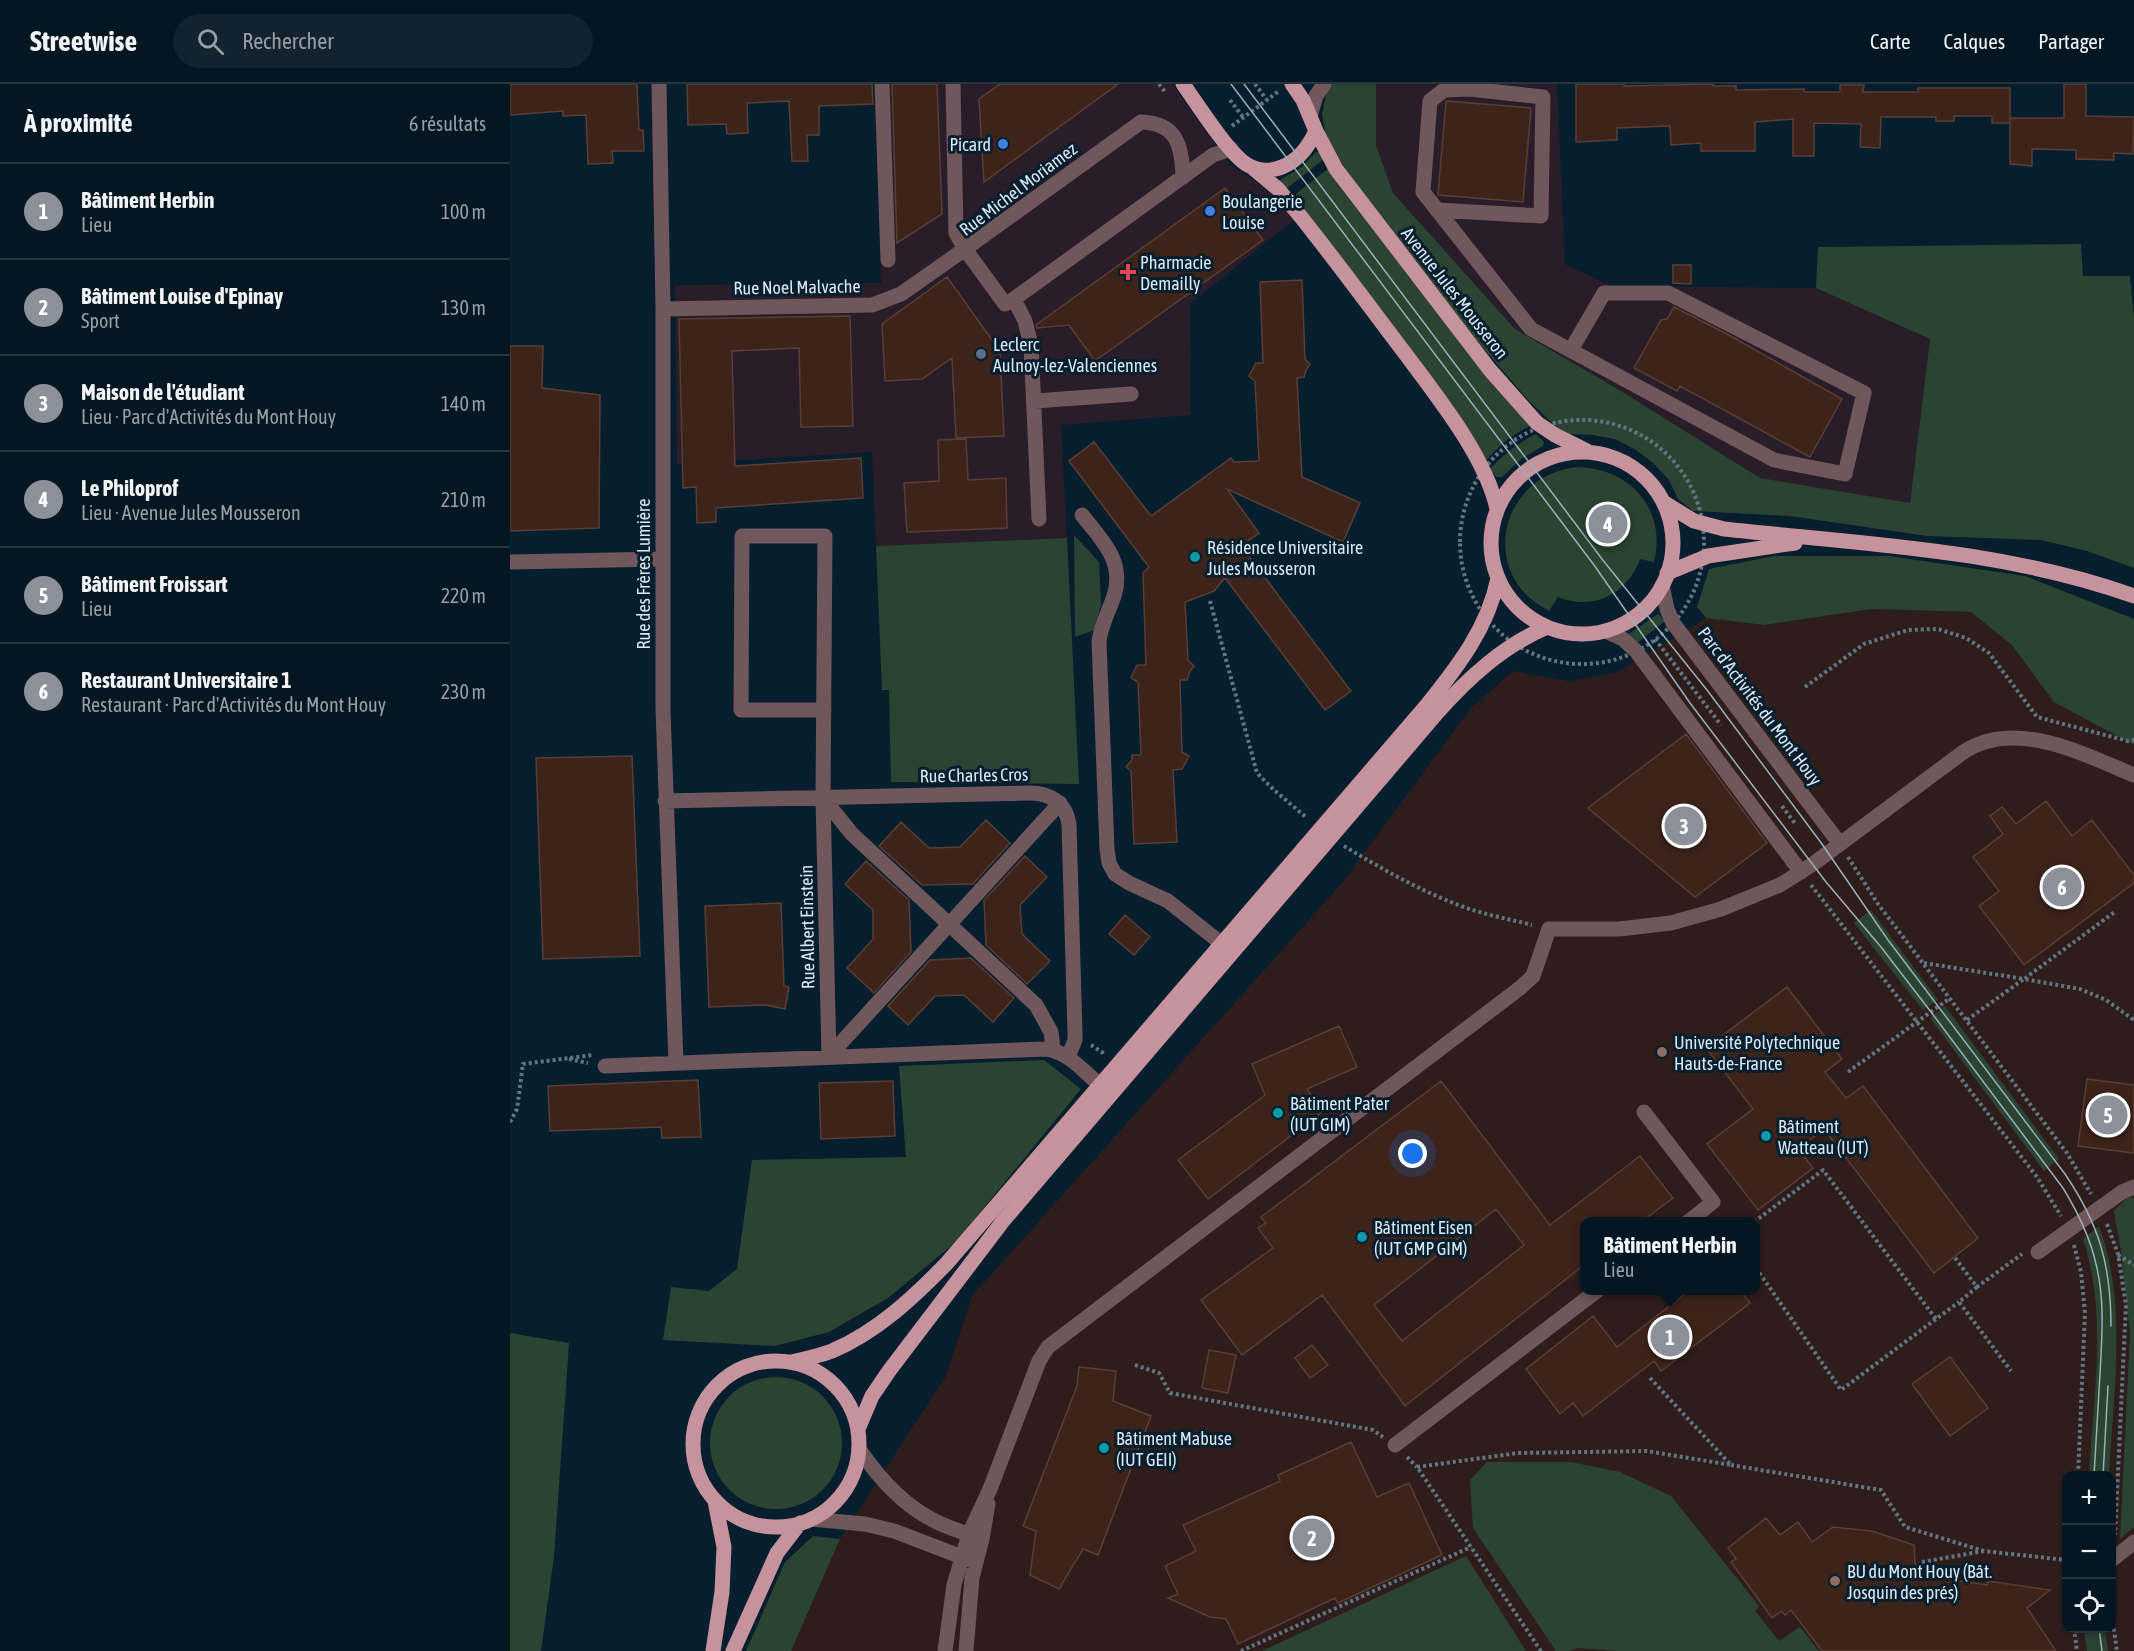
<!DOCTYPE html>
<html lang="fr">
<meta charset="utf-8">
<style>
:root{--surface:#041622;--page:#12232f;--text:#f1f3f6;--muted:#979fa5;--line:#253540;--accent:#8c9099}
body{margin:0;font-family:"Asap Condensed",sans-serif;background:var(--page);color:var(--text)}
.controls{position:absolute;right:18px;bottom:18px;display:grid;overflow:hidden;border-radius:12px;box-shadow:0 2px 4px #0004}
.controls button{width:54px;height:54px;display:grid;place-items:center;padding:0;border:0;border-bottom:2px solid var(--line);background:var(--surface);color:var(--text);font:30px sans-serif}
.you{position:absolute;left:903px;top:1070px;width:21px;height:21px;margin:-15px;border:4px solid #fff;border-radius:50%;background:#1a73e8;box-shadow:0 0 0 9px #1a73e833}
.badge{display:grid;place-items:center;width:39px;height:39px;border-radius:50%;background:var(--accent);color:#fff;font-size:20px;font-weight:700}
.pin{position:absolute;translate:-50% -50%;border:3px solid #fff;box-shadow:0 2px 6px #0006}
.popup{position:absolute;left:1070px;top:1133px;width:180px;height:78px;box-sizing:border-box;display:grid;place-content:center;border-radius:12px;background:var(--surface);filter:drop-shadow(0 2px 4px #0005);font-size:20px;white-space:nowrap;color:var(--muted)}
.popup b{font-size:22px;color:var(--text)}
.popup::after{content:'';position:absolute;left:50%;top:100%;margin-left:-12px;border:12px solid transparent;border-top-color:var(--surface)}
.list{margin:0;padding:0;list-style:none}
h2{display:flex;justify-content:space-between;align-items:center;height:78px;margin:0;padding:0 24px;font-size:26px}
h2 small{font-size:20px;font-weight:400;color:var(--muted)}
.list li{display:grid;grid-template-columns:39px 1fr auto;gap:18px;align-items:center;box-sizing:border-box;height:96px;padding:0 24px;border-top:2px solid var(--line)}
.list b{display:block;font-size:22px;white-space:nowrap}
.list p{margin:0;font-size:20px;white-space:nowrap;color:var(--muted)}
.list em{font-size:20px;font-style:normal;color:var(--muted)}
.icon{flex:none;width:33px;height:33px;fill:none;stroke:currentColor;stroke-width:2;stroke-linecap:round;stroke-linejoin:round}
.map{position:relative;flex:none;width:1624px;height:1567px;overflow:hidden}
header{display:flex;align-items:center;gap:36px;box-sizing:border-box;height:84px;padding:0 30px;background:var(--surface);border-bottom:2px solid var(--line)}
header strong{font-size:28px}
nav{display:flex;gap:33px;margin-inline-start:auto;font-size:21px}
.search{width:420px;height:54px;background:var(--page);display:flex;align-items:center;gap:15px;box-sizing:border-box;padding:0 21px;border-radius:33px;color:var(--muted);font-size:22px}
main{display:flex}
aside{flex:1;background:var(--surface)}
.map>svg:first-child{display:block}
.commercial{fill:#2a1d2a}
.education{fill:#2f1d1c;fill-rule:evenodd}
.green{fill:#2a4431}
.building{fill:#3d241b;stroke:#593e34;stroke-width:1.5;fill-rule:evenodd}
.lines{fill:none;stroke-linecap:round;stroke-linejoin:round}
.path{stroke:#617582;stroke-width:4;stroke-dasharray:3 3;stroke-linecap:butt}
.minor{stroke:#6f575b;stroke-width:15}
.major{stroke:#c6929b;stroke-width:15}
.tram{stroke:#9daeb9;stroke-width:1.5}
.shop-dot{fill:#3f7fe0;stroke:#061e2d;stroke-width:2}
.health-dot{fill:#e0444e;stroke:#061e2d;stroke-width:2}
.service-dot{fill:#5c6f8a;stroke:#061e2d;stroke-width:2}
.culture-dot{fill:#0f9aa8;stroke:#061e2d;stroke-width:2}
.education-dot{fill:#8d6e63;stroke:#061e2d;stroke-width:2}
.labels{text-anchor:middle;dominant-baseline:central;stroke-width:6;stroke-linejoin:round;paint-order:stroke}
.poi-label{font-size:18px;fill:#d9e7f1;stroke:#061e2d;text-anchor:start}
.street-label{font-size:18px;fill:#d9e7f1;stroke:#061e2d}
</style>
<header>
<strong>Streetwise</strong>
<div class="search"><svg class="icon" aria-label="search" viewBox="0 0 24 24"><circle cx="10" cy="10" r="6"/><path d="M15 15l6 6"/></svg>Rechercher</div>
<nav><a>Carte</a><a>Calques</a><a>Partager</a></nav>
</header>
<main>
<aside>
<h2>À proximité<small>6 résultats</small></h2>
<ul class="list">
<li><span class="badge">1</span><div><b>Bâtiment Herbin</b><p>Lieu</p></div><em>100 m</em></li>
<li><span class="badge">2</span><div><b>Bâtiment Louise d'Epinay</b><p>Sport</p></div><em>130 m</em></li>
<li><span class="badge">3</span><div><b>Maison de l'étudiant</b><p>Lieu · Parc d'Activités du Mont Houy</p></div><em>140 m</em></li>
<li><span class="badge">4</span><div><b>Le Philoprof</b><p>Lieu · Avenue Jules Mousseron</p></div><em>210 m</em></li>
<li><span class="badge">5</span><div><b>Bâtiment Froissart</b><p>Lieu</p></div><em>220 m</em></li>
<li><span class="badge">6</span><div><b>Restaurant Universitaire 1</b><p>Restaurant · Parc d'Activités du Mont Houy</p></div><em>230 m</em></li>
</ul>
</aside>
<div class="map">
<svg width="1624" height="1567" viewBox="0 0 1624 1567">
<rect width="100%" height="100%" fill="#061e2d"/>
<path class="commercial" d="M366,0H662L719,80L755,104L785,135L680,220L681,331L551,341L557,454L366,462L362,368L167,380L165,201L371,199Z
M866,0H1047L1055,180L1101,202L1306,204L1420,255L1400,420L1250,394L1111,307L1005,245L883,109L866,61Z"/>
<path class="education" d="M1361,525L1461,528L1502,560L1545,618L1624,661V1567H281L330,1455L436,1292L462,1212L833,798L960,625L1003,587L1058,597L1106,589L1196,534L1254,541ZM1074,1138H1246V1206H1074ZM1556,1392H1602V1544H1556Z"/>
<path class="green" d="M822,0H866V61L883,109L1005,245L1111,307L1250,394L1400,419L1420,255L1306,204L1308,163L1571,160L1573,192H1620L1624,235V484L1577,467L1531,456L1417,452L1280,432L1183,427L1168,415L1159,396L1142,378L1126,366L1105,355L1083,351L1060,350L1049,345L1019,317L962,251L843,98L816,51L812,30L817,7Z
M806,68H809L814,75L776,105L770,96L792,83Z
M820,83L971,286L1020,342C1002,351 988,362 976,377L782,113Z
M1026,350L1034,358L1033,362L1011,375L992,393H986L980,385C994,370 1008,359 1026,350Z
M1067,383C1120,384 1157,425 1144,478L1130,475C1117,511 1083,527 1048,513L1039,527C967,491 989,391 1067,383Z
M564,451L589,478L591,521L584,546L565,553Z
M557,454L569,700L381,698L379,606H372L366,462Z
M1264,472H1379L1515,492L1624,535V661L1544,618L1502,561L1461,528L1361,525L1254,541L1196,534L1187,523L1199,485Z
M1148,530L1155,537L1126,560L1119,550Z
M1361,826L1428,916L1413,926L1344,839Z
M1435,922L1549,1075L1534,1087L1420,934Z
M534,976L571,1005L446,1158L378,1214L319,1248L265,1262L153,1256L161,1203L199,1207L227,1185L242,1076L396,1073L389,982Z
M1617,1114H1624V1443L1610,1455L1620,1249L1611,1168L1604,1127Z
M1589,1142C1618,1219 1603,1311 1599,1391L1579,1392C1583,1315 1598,1229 1573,1155Z
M0,1249L59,1259L44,1473L31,1567H0Z
M200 1359a66 66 0 1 1 132 0a66 66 0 1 1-132 0Z
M977,1378H1061L1110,1388L1161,1412L1249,1522L1245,1527L1269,1557L1290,1543L1309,1567H1107L1068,1564L1059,1567H1046L963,1444L960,1396Z
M303,1452L330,1455L281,1567H236L275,1478Z
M956,1472L1016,1567H752Z
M1574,1545H1595L1598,1567H1577Z"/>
<path class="building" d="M0,0H127L129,46H133L134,67H102L103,79L78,80L76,31L53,32V27L0,31Z
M177,0H362L363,20L309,22V51H297L298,77H282L279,17L237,19L238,49L217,50L216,40L178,41Z
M382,0H427L432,130L387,159Z
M490,0H608L474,98L469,15Z
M1066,0H1114V2L1203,0V2H1226V6L1294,5V8H1330V1H1354L1353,8H1408V4H1500V39H1482V32H1444V37H1426V33H1371L1370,64L1350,63L1351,40L1304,39V72H1283V35L1245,38V67H1191V59L1161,61L1160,42L1107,44V56L1066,58Z
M1554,0H1576V32L1624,33L1623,70L1604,69V76L1566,75V66L1522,65V82L1500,80V34H1554Z
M936,17L1021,24L1013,118L928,111Z
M715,104L753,156L585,277L559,241L527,244L526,241Z
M1163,181H1181V200L1163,199Z
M437,193L490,267L494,352L446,354L442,274L412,295L375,297L372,240Z
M792,196L795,275L800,280L796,286L794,293L787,294L792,393L850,419L833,458L717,405L749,449L731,462L841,607L815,626L715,494L704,507L675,518L678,576L684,582L680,587L677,596H670L672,668L679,672L672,685L663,686L667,758L624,760L621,687L616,683L622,676V671H631L628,598L621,594L627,581H636L633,489L639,483L559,377L584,358L641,432L721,374L724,378L749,377L745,297L739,292L746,279H753L750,198Z
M1164,223L1217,250L1332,315L1300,373L1170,302L1167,307L1124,284L1151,236L1157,235Z
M340,232L343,342L291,343L289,264L222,267L225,382L351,374L353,414L206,424V438L187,439L186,403L173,404L169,235Z
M0,262H33L32,304L90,311L89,444L0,447Z
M456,355L458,396L496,394L497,444L397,448L394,399L429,397L428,356Z
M1176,650L1257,759L1185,813L1078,724Z
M122,672L130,872L33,875L26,674Z
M1536,717L1562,752L1582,736L1624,791V799L1514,881L1469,822L1489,807L1463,773L1493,750L1480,732L1492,723L1506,740Z
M476,736L500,759L463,800L412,801L369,762L391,738L419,764L450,763Z
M515,772L537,793L510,821L512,850L540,877L517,900L476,861L474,816Z
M356,777L399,816L401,868L364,909L337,884L363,855V826L335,800Z
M271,819L274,902L279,903L275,925L256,921L199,923L195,822Z
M615,831L640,853L624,871L599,850Z
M461,874L504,914L483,938L454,911L425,912L398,941L378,922L420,876Z
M1277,903L1332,975L1315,988L1336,1014L1353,1002L1468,1154L1424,1189L1314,1045L1288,1065L1303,1084L1248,1126L1197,1060L1243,1025L1196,964Z
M829,942L847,983L797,1005L812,1028L698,1115L668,1076L755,1011L742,980Z
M1577,995L1624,1001V1069L1568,1062Z
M188,996L191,1053L152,1054L151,1043L40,1047L38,1002Z
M383,997L385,1052L311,1055L309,999Z
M931,997L1040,1141L1130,1072L1163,1114L1132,1137H1074V1181L895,1322L812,1211L732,1271L691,1216L763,1164L748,1144L756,1139L751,1133ZM986,1125L1014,1161L892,1257L864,1221Z
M1180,1206H1230L1240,1219L1151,1287L1144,1277L1073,1332L1063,1319L1050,1330L1016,1285L1083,1232L1107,1263Z
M802,1261L818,1281L800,1294L785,1274Z
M699,1266L726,1271L718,1309L692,1304Z
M1440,1273L1478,1324L1440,1352L1402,1300Z
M569,1283L606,1287L603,1317L641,1332L588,1471L573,1465L549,1505L520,1491L526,1447L513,1442L567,1302Z
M841,1358L867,1413L899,1399L932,1471L828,1519L825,1514L728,1560L716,1535L700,1533L658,1514L668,1510L655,1482L686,1467L673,1441L770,1397L768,1391Z
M1256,1434L1270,1451L1288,1438L1302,1458L1323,1443L1362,1447L1404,1461L1405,1479L1418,1497L1424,1493L1477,1501L1478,1497L1540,1506L1517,1524L1546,1567H1312L1281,1526L1275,1531L1271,1527L1262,1534L1221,1478L1226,1475L1218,1464Z"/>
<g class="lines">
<path class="path" d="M649,0L656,9
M745,0L757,16
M720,16L733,33
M722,42L769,7
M950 458a122 122 0 1 1 244 0a122 122 0 1 1-244 0Z
M700,517L747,689L764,706L797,734
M1145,555L1211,641
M1295,603L1354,560L1398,546L1428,545L1456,554L1479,569L1527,633L1618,657L1624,656
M1272,722L1286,741
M834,762C872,785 912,808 954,823C976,831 999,835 1022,841
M1338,773L1368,820L1557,1069L1581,1110
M1301,801L1527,1093L1551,1132
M1414,879L1514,895L1606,827
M1457,936L1514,895L1570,905L1596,916L1624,936
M581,961L595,970
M59,975L78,979
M1338,988L1440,914
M0,1038L7,1025L13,980L83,971
M1244,1138L1313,1086L1426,1235L1449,1218
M1597,1140L1608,1170L1616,1221L1605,1451
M1564,1161L1571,1188L1575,1229L1568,1392
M1608,1171L1624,1181
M1445,1174L1467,1203L1512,1170
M1246,1184L1331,1306L1426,1235
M1467,1203L1449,1218L1501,1287
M625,1281L649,1289L660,1309L863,1346L873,1353
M897,1373L907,1383
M1221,1381L1371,1406L1395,1443L1474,1467L1556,1476
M1412,1478L1474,1467
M1603,1491L1602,1532L1607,1567
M1564,1544L1567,1567
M731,1567L961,1463
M1031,1567L907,1383L1008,1369L1137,1367L1221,1381L1140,1294"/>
<path class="minor" d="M149,0L153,225V626L166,979
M372,0L378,176
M959,0V5L934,6L920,17L913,108L1021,245L1264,376L1335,390L1354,309L1158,209H1094L1061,266
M800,32L806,12L814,0
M673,93C672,62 667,39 631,38L455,165L495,220L504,215L703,71L721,65
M927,126L1031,132L1033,13L959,5
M504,215L515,237L521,261L529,435
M153,225L362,221L391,210L455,165L446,149L443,0
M525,317L621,310
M572,431C592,456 615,478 604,512C599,527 591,541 589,557L597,765L599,779L605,790L619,799L658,817L712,860
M0,478L153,475
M1152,501L1157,525L1163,539L1330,760
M1095,547L1113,555L1126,567L1291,788
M314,626H231L232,452H315L313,714L319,972
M313,714L342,750L526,921L541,948L543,965
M155,717L520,709C540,709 556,719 559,740L565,949V956L558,973
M319,972L550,719
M95,982L535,965C558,967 574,988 591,1002
M1134,1028L1203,1118L1178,1138
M1528,1168L1612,1108L1624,1103
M885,1361L1088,1206
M349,1365C368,1393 395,1423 427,1438C439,1444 453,1448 466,1453
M301,1435L355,1440L384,1447L465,1478
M1603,1475L1624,1458
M435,1567L444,1501L459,1450L480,1405L529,1277L538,1263L1010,904L1023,892L1039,845H1109L1161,839L1211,825L1270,801L1303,780L1452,669C1504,633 1573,670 1624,691
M456,1567L462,1494L472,1455L478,1420"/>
<path class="major" d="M673,0C688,21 717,67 736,80C747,87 760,88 772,83C789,76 798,63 806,47
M782,0L793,16L806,47L826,85L980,286L1027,339L1045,351L1077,367
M743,84L768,105L791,133C826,177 860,223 894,268C926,311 976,373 987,425
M981 459a91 91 0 1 1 182 0a91 91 0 1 1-182 0Z
M1153,418L1184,437L1214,445C1352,460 1492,465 1624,512
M1157,489L1198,472L1285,459
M183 1360a83 83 0 1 1 166 0a83 83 0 1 1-166 0Z
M281,1278C295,1275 309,1272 322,1267C367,1248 404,1213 437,1179L917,621C948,582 978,544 988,494
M348,1345L362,1312L379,1287L493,1137L927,629C958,594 993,562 1037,543
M203,1567L212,1508L214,1463L205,1417
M223,1567L267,1469L290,1439"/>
<path class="tram" d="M721,0L1084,481L1180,619L1316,798L1371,863L1421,928L1553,1104C1567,1127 1580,1153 1586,1180C1595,1216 1592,1253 1590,1290C1588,1324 1586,1358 1584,1392
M734,0L1092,475L1197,606L1312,760L1378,856L1555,1090C1589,1140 1601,1181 1601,1242
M1593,1392L1598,1302
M1589,1544L1592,1567"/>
</g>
<g class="shop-dot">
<circle cx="493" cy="60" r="6"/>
<circle cx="700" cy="127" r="6"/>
</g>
<path class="health-dot" d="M615 179h6v6h6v6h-6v6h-6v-6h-6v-6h6z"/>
<circle class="service-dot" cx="471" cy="270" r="6"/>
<g class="culture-dot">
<circle cx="685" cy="473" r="6"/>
<circle cx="768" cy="1029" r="6"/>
<circle cx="1256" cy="1052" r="6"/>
<circle cx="852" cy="1153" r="6"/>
<circle cx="594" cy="1364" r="6"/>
</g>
<g class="education-dot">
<circle cx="1152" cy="968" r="6"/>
<circle cx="1325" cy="1497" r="6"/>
</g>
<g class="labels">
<g class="poi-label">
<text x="481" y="60" text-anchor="end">Picard</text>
<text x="712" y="117">Boulangerie<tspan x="712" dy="21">Louise</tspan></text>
<text x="630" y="178">Pharmacie<tspan x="630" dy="21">Demailly</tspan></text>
<text x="483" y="260">Leclerc<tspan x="483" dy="21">Aulnoy-lez-Valenciennes</tspan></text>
<text x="697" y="463">Résidence Universitaire<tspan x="697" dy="21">Jules Mousseron</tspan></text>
<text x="1164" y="958">Université Polytechnique<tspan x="1164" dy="21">Hauts-de-France</tspan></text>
<text x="780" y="1019">Bâtiment Pater<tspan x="780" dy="21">(IUT GIM)</tspan></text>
<text x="1268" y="1042">Bâtiment<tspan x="1268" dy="21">Watteau (IUT)</tspan></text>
<text x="864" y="1143">Bâtiment Eisen<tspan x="864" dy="21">(IUT GMP GIM)</tspan></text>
<text x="606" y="1354">Bâtiment Mabuse<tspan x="606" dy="21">(IUT GEII)</tspan></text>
<text x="1337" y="1487">BU du Mont Houy (Bât.<tspan x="1337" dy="21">Josquin des prés)</tspan></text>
</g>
<g class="street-label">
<text transform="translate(508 105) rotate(-37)">Rue Michel Moriamez</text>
<text transform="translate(287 203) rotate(-1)">Rue Noel Malvache</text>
<text transform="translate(945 209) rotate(52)">Avenue Jules Mousseron</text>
<text transform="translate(133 490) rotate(-90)">Rue des Frères Lumière</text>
<text transform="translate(1250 622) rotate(53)">Parc d'Activités du Mont Houy</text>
<text transform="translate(464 691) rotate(-1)">Rue Charles Cros</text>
<text transform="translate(297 843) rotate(-91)">Rue Albert Einstein</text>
</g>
</g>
</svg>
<div class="controls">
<button>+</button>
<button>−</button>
<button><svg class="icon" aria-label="locate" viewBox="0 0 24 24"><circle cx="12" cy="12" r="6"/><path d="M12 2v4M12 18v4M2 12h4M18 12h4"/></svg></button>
</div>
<div class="you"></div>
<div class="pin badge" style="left:1160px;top:1253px">1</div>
<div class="popup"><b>Bâtiment Herbin</b>Lieu</div>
<div class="pin badge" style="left:802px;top:1454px">2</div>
<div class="pin badge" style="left:1174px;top:742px">3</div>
<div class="pin badge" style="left:1098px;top:440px">4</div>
<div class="pin badge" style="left:1598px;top:1031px">5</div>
<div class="pin badge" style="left:1552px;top:803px">6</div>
</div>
</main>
